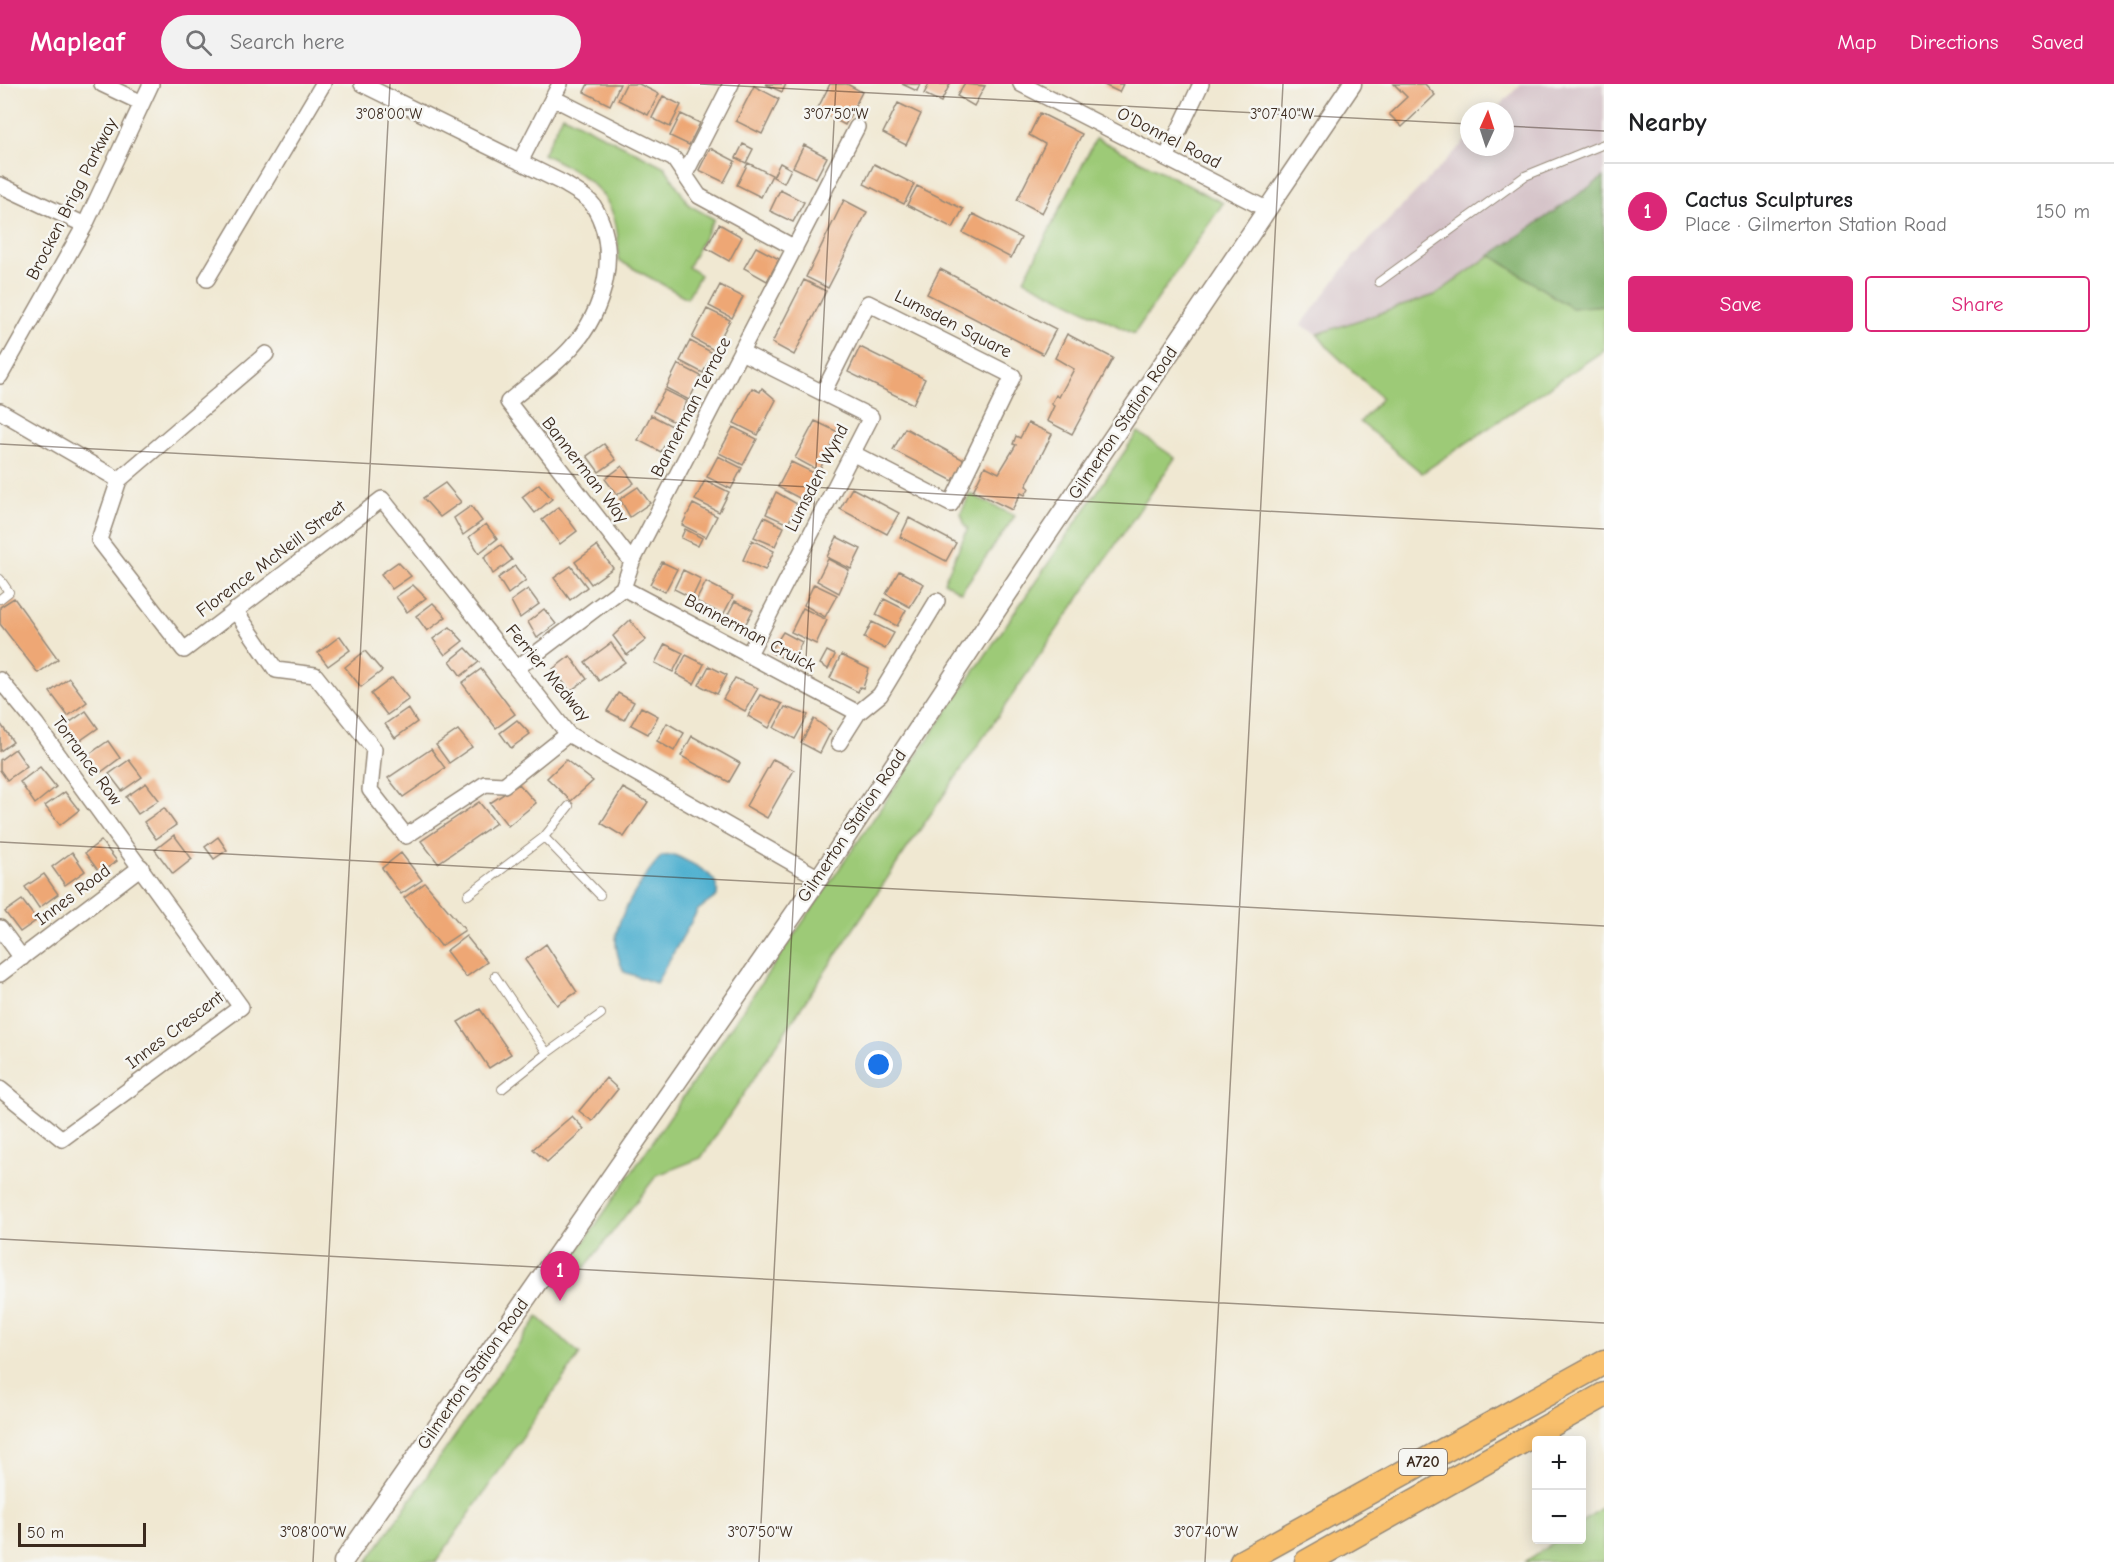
<!DOCTYPE html>
<meta charset="utf-8">
<style>
:root{--surface:#fff;--page:#f2f2f2;--text:#202124;--muted:#757577;--line:#e0e0e0;--accent:#db2777}
body{margin:0;font-family:"Comic Neue",sans-serif;background:var(--page);color:var(--text)}
.controls{position:absolute;right:18px;bottom:18px;display:grid;overflow:hidden;border-radius:6px;box-shadow:0 3px 15px #0003}
.controls button{width:54px;height:54px;display:grid;place-items:center;padding:0;border:0;border-bottom:2px solid var(--line);background:var(--surface);color:var(--text);font:30px sans-serif}
.compass{position:absolute;left:1460px;top:18px;width:54px;height:54px;border-radius:50%;background:var(--surface);box-shadow:0 3px 15px #0003;rotate:3deg}
.scale{position:absolute;left:18px;bottom:15px;width:128px;box-sizing:border-box;padding-left:6px;border:3px solid #3b2a1e;border-top:0;font-size:16px;line-height:21px;white-space:nowrap;color:#3b2a1e;-webkit-text-stroke:4px #f6f6f2;paint-order:stroke}
.you{position:absolute;left:879px;top:981px;width:21px;height:21px;margin:-15px;border:4px solid #fff;border-radius:50%;background:#1a73e8;box-shadow:0 0 0 9px #1a73e833}
.badge{display:grid;place-items:center;width:39px;height:39px;border-radius:50%;background:var(--accent);color:#fff;font-size:20px;font-weight:700}
.pin{position:absolute;translate:-50% -50px;filter:drop-shadow(0 2px 3px #0008)}
.pin::after{content:'';position:absolute;top:32px;width:21px;height:18px;background:inherit;clip-path:polygon(0 0,100% 0,50% 100%)}
.list{margin:0;padding:0;list-style:none}
h2{display:flex;justify-content:space-between;align-items:center;height:78px;margin:0;padding:0 24px;font-size:26px}
h2 small{font-size:20px;font-weight:400;color:var(--muted)}
.list li{display:grid;grid-template-columns:39px 1fr auto;gap:18px;align-items:center;box-sizing:border-box;height:96px;padding:0 24px;border-top:2px solid var(--line)}
.list b{display:block;font-size:22px;white-space:nowrap}
.list p{margin:0;font-size:20px;white-space:nowrap;color:var(--muted)}
.list em{font-size:20px;font-style:normal;color:var(--muted)}
.actions{display:flex;gap:12px;padding:18px 24px}
.actions a{flex:1;padding:14px 0;border:2px solid var(--accent);border-radius:6px;text-align:center;font-size:21px;color:var(--accent)}
.actions .main{background:var(--accent);color:#fff}
.icon{flex:none;width:33px;height:33px;fill:none;stroke:currentColor;stroke-width:2;stroke-linecap:round;stroke-linejoin:round}
.map{position:relative;flex:none;width:1604px;height:1478px;overflow:hidden}
header{display:flex;align-items:center;gap:36px;box-sizing:border-box;height:84px;padding:0 30px;background:var(--accent);color:#fff}
header strong{font-size:28px}
nav{display:flex;gap:33px;margin-inline-start:auto;font-size:21px}
.search{width:420px;height:54px;background:var(--page);display:flex;align-items:center;gap:15px;box-sizing:border-box;padding:0 21px;border-radius:33px;color:var(--muted);font-size:22px}
main{display:flex}
aside{flex:1;background:var(--surface)}
.map>svg:first-child{display:block}
.industrial{fill:#d2bec4}
.green{fill:#9dca77;stroke:#6c7a4a;stroke-width:1.5}
.forest{fill:#7eae68;stroke:#5c6c43;stroke-width:1.5}
.water{fill:#51b1d0;stroke:#466e77;stroke-width:1.5}
.building{fill:#eea775}
.lines{fill:none;stroke-linecap:round;stroke-linejoin:round}
.service-casing{stroke:#968978;stroke-width:10}
.minor-casing{stroke:#968978;stroke-width:18}
.tertiary-casing{stroke:#968978;stroke-width:21}
.trunk-casing{stroke:#968978;stroke-width:27}
.service{stroke:#fff;stroke-width:8}
.minor{stroke:#fff;stroke-width:15}
.tertiary{stroke:#fff;stroke-width:18}
.trunk{stroke:#f8bf6c;stroke-width:24}
.ticks{fill:none;stroke:#3b2a1e;stroke-width:1.5;stroke-opacity:0.45}
.labels{text-anchor:middle;dominant-baseline:central;stroke-width:5;stroke-linejoin:round;paint-order:stroke}
.shield{fill:#f6f6f2;stroke:#73675e;stroke-width:1.5}
.shield-label{font-size:16px;font-weight:bold;fill:#3b2a1e}
.street-label{font-size:18px;fill:#3b2a1e;stroke:#f6f6f2}
.ticks-label{font-size:15px;text-anchor:middle;fill:#3b2a1e;stroke:#f6f6f2;stroke-width:5;stroke-linejoin:round;paint-order:stroke}
</style>
<header>
<strong>Mapleaf</strong>
<div class="search"><svg class="icon" aria-label="search" viewBox="0 0 24 24"><circle cx="10" cy="10" r="6"/><path d="M15 15l6 6"/></svg>Search here</div>
<nav><a>Map</a><a>Directions</a><a>Saved</a></nav>
</header>
<main>
<div class="map">
<svg width="1604" height="1478" viewBox="0 0 1604 1478">
<rect width="100%" height="100%" fill="#f6f6f2"/>
<filter id="ink" filterUnits="userSpaceOnUse"><feTurbulence type="fractalNoise" baseFrequency=".0167" numOctaves="2"/><feDisplacementMap in="SourceGraphic" scale="12" xChannelSelector="R" yChannelSelector="G"/><feConvolveMatrix kernelMatrix="1 2 1 2 8 2 1 2 1" color-interpolation-filters="sRGB"/></filter>
<filter id="wash" filterUnits="userSpaceOnUse"><feTurbulence type="fractalNoise" baseFrequency=".008" numOctaves="4" result="noise"/><feDisplacementMap in="SourceGraphic" scale="24" xChannelSelector="R" yChannelSelector="G"/><feGaussianBlur stdDeviation="1.35" result="paint"/><feColorMatrix in="noise" values="0 0 0 0 0 0 0 0 0 0 0 0 0 0 0 0 0 1.4 0 .05"/><feComposite in="paint" operator="in"/></filter>
<g filter="url(#wash)">
<rect width="100%" height="100%" fill="#f0e8d2"/>
<path class="industrial" d="M1521,0H1604V93L1435,211L1317,250L1301,241L1352,174L1469,53V63H1505V27H1494Z"/>
<path class="green" d="M563,31L665,83L689,121L714,135L688,183L700,191L687,214L618,176C622,114 594,95 543,70Z
M1096,54L1223,119L1134,250L1024,196Z
M1491,171L1571,224L1604,221V266L1422,389L1360,338L1382,314L1329,265L1317,250L1435,211Z
M1138,348L1175,374L904,769L701,1074L657,1091L565,1209L556,1199Z
M970,410L1015,432L961,508L944,498L968,444L965,442L961,429Z
M538,1233L580,1270L436,1478H367Z
M1604,1422V1478H1525L1557,1456H1582V1438Z"/>
<path class="forest" d="M1604,93V221L1571,224L1491,171Z"/>
<path class="water" d="M675,771C691,780 722,790 717,812L698,826L656,899L624,888C618,875 613,858 618,843C623,825 648,785 662,772Z"/>
<g id="blocks">
<path class="building" d="M588,0H620L610,21L584,8Z
M626,0H639L659,10L648,31L618,16Z
M765,0H786L782,8Z
M830,0H847L862,8L845,41L817,26Z
M902,0H920L917,7Z
M929,0H950L941,18L924,10Z
M964,0L985,2L974,22L957,12Z
M1102,0H1123L1119,8Z
M1394,0H1425L1435,11L1402,43L1389,30L1407,13Z
M754,2L779,15L762,50L736,37Z
M663,12L681,21L670,43L652,34Z
M898,19L921,30L906,61L883,49Z
M1040,29L1082,50L1042,129L1017,116L1045,60L1029,51Z
M681,30L700,39L689,61L670,52Z
M743,60L753,65L746,79L736,74Z
M804,61L827,73L816,94L793,83Z
M710,64L735,77L724,98L699,86Z
M748,79L772,91L761,113L737,101Z
M780,79L791,85L784,99L773,93Z
M874,80L914,100L904,120L864,100Z
M917,102L963,125L953,144L907,121Z
M780,106L804,118L793,138L770,127Z
M844,116L867,128L828,204L806,193Z
M973,130L1021,154L1011,174L963,149Z
M719,140L742,153L729,177L706,164Z
M756,163L779,175L767,197L744,184Z
M940,185L1056,245L1043,270L927,210Z
M804,196L826,207L794,271L772,259Z
M720,201L743,213L732,234L709,222Z
M707,225L730,236L714,266L692,254Z
M1067,250L1113,274L1072,350L1047,337L1054,322L1051,320L1054,315L1056,311L1059,313L1074,285L1055,274Z
M690,257L713,269L703,289L680,277Z
M860,263L925,295L913,320L848,288Z
M678,280L701,292L689,316L666,304Z
M752,304L760,308L762,304L776,316L758,351L734,339Z
M665,306L687,317L676,339L653,327Z
M651,331L674,343L661,368L638,356Z
M815,337L838,348L819,387L795,374Z
M1028,339L1052,350L1026,402L1029,404L1025,411L1021,409L1012,426L973,407L985,382L999,389L1016,361L1013,360L1016,352L1020,354Z
M733,343L757,355L743,381L719,369Z
M905,344L964,376L953,397L893,366Z
M604,360L616,376L599,388L587,372Z
M718,372L742,384L731,405L707,393Z
M791,378L814,389L801,415L778,403Z
M622,382L634,399L617,411L605,395Z
M705,396L729,408L719,428L695,416Z
M445,399L461,418L440,433L423,414Z
M539,400L552,415L535,429L522,413Z
M638,403L650,419L630,433L620,415Z
M852,404L899,429L887,450L840,425Z
M776,408L797,420L788,440L766,430Z
M693,420L717,432L706,453L682,441Z
M471,422L482,437L463,451L454,434Z
M559,423L577,447L560,460L542,436Z
M764,433L784,443L775,462L754,453Z
M909,434L956,459L946,477L900,453Z
M486,440L497,455L479,469L469,453Z
M685,445L702,454L698,462L681,454Z
M837,453L861,465L851,485L827,473Z
M752,456L774,467L765,486L743,476Z
M501,461L512,476L493,490L484,473Z
M597,462L613,484L591,500L575,478Z
M828,475L849,486L839,509L817,497Z
M398,478L411,492L392,505L381,490Z
M662,478L677,485L665,508L650,500Z
M515,482L526,496L508,510L498,494Z
M571,482L587,503L570,516L554,494Z
M683,486L701,495L692,514L674,505Z
M899,487L924,500L910,523L886,510Z
M706,498L733,512L723,531L696,517Z
M814,500L837,511L825,533L804,521Z
M413,501L426,514L407,528L396,513Z
M528,505L539,520L520,534L511,517Z
M14,514L58,575L38,589L0,540V523Z
M884,515L906,526L897,542L876,531Z
M735,517L753,526L743,545L725,536Z
M433,519L446,533L427,547L416,532Z
M803,524L827,536L816,560L791,548Z
M544,525L556,540L537,554L528,538Z
M630,536L646,556L627,571L613,552Z
M872,538L894,549L885,565L864,554Z
M450,543L463,557L445,571L433,555Z
M783,548L802,558L792,578L770,568Z
M340,552L350,566L328,582L318,569Z
M611,559L625,578L599,597L585,578Z
M665,560L683,569L673,588L655,579Z
M466,564L479,578L461,592L450,577Z
M365,567L382,587L361,603L345,583Z
M827,567L835,571L828,585L820,580Z
M686,571L704,580L694,600L676,590Z
M841,571L869,585L863,604L860,603L858,608L830,594Z
M570,572L587,595L570,607L553,585Z
M709,582L727,591L717,610L699,601Z
M481,585L515,630L496,644L462,599Z
M69,594L87,618L68,632L50,608Z
M392,594L409,615L387,631L371,610Z
M735,594L758,604L745,627L723,615Z
M618,609L634,618L624,636L607,627Z
M760,611L782,620L769,644L748,632Z
M641,623L658,632L648,650L631,641Z
M785,623L808,631L795,655L774,644Z
M408,624L417,638L395,654L385,640Z
M86,627L98,644L78,658L66,641Z
M814,635L831,647L820,669L801,659Z
M517,636L530,650L511,664L500,649Z
M0,639L13,658L0,667Z
M667,639L684,649L674,667L657,657Z
M458,646L472,663L449,679L436,661Z
M692,652L740,679L729,698L681,672Z
M108,657L120,674L100,689L88,671Z
M15,665L27,682L7,696L0,686V676Z
M431,665L445,684L403,713L388,694Z
M773,675L794,686L767,734L746,722Z
M129,676L142,693L122,707L109,690Z
M566,676L593,697L571,717L547,694Z
M40,683L56,703L35,720L20,698Z
M146,699L159,716L138,730L126,713Z
M519,700L536,719L508,742L490,719Z
M623,704L648,718L624,753L601,739Z
M65,708L79,726L60,741L45,722Z
M479,718L496,739L438,779L421,757Z
M164,724L176,741L156,755L144,738Z
M174,751L192,775L173,790L155,766Z
M218,753L227,766L214,775L205,763Z
M101,757L117,777L100,789L85,769Z
M72,768L85,787L65,801L52,783Z
M401,769L422,796L401,810L382,784Z
M44,790L58,810L39,824L25,803Z
M425,799L465,846L441,862L404,814Z
M22,816L37,836L20,848L5,828Z
M466,852L487,878L466,893L446,867Z
M546,860L577,908L557,921L525,876Z
M480,925L511,970L489,984L458,938Z
M606,994L618,1005L592,1037L579,1027Z
M572,1032L584,1045L547,1078L533,1065Z"/>
</g>
</g>
<g filter="url(#ink)">
<use href="#blocks" fill-opacity="0" stroke="#968978" stroke-width="1.5"/>
<g class="lines">
<g class="service-casing">
<path id="service" d="M1379,198L1525,92L1604,60
M0,495L9,508L0,515
M544,753L569,722
M468,811L544,753L600,811
M495,892L547,969L502,1005
M547,969L601,930"/>
</g>
<g class="minor-casing">
<path id="minor" d="M102,0L142,19
M362,0L563,99C572,105 587,112 593,121C621,166 605,227 571,264C553,284 529,300 508,318L632,478
M1021,0L1266,125
M553,14L674,75L699,112L795,164
M1166,74L1201,0
M520,78L560,0
M685,90L731,0
M0,101L85,141
M207,195L323,0
M741,268L871,333L749,570
M266,270L119,396L99,456L184,566L382,415L568,650L819,794
M0,292L85,141L151,0
M823,309L868,219L1013,292L951,420L852,369
M0,327L119,396
M623,504L858,629
M235,526L276,586L315,591L374,665L370,706L406,752L485,700L504,701L568,650
M517,584L623,504L632,478L857,43
M0,596L36,640L241,923L62,1055L0,1005
M839,659L858,629L880,611L937,517
M0,844L22,874
M0,890L141,783"/>
</g>
<g class="tertiary-casing">
<path id="tertiary" d="M343,1478L819,794L1034,470L1352,0"/>
</g>
<g class="trunk-casing">
<path id="trunk" d="M1242,1478L1604,1278
M1307,1478L1604,1311"/>
</g>
<use href="#service" class="service"/>
<use href="#minor" class="minor"/>
<use href="#tertiary" class="tertiary"/>
<use href="#trunk" class="trunk"/>
</g>
</g>
<path class="ticks" d="M700,0L1469,40M1505,42L1604,47M0,360L1604,445M0,758L1604,842M0,1155L1604,1239M313,1478L390,0M759,1478L836,0M1205,1478L1283,0"/>
<g class="labels">
<rect class="shield" x="1399" y="1365" width="48" height="26" rx="4.5"/>
<g class="shield-label">
<text x="1423" y="1378">A720</text>
</g>
<g class="street-label">
<text transform="translate(1169 54) rotate(27)">O'Donnel Road</text>
<text transform="translate(72 115) rotate(-63)">Brocken Brigg Parkway</text>
<text transform="translate(953 240) rotate(27)">Lumsden Square</text>
<text transform="translate(691 323) rotate(-63)">Bannerman Terrace</text>
<text transform="translate(1123 339) rotate(-56)">Gilmerton Station Road</text>
<text transform="translate(585 386) rotate(52)">Bannerman Way</text>
<text transform="translate(817 394) rotate(-63)">Lumsden Wynd</text>
<text transform="translate(271 475) rotate(-37)">Florence McNeill Street</text>
<text transform="translate(750 549) rotate(28)">Bannerman Cruick</text>
<text transform="translate(548 589) rotate(50)">Ferrier Medway</text>
<text transform="translate(87 677) rotate(54)">Torrance Row</text>
<text transform="translate(852 742) rotate(-56)">Gilmerton Station Road</text>
<text transform="translate(73 811) rotate(-37)">Innes Road</text>
<text transform="translate(175 946) rotate(-37)">Innes Crescent</text>
<text transform="translate(473 1290) rotate(-55)">Gilmerton Station Road</text>
</g>
</g>
<g class="ticks-label">
<text x="389" y="35">3°08'00"W</text>
<text x="836" y="35">3°07'50"W</text>
<text x="1282" y="35">3°07'40"W</text>
<text x="313" y="1453">3°08'00"W</text>
<text x="760" y="1453">3°07'50"W</text>
<text x="1206" y="1453">3°07'40"W</text>
</g>
</svg>
<div class="controls">
<button>+</button>
<button>−</button>
</div>
<svg class="compass" viewBox="-18 -18 36 36"><path d="M0-13l5 13h-10z" fill="#e53935"/><path d="M0 13l5-13h-10z" fill="#757577"/></svg>
<div class="scale">50 m</div>
<div class="you"></div>
<div class="pin badge" style="left:560px;top:1217px">1</div>
</div>
<aside>
<h2>Nearby<small></small></h2>
<ul class="list">
<li><span class="badge">1</span><div><b>Cactus Sculptures</b><p>Place · Gilmerton Station Road</p></div><em>150 m</em></li>
</ul>
<div class="actions"><a class="main">Save</a><a>Share</a></div>
</aside>
</main>
